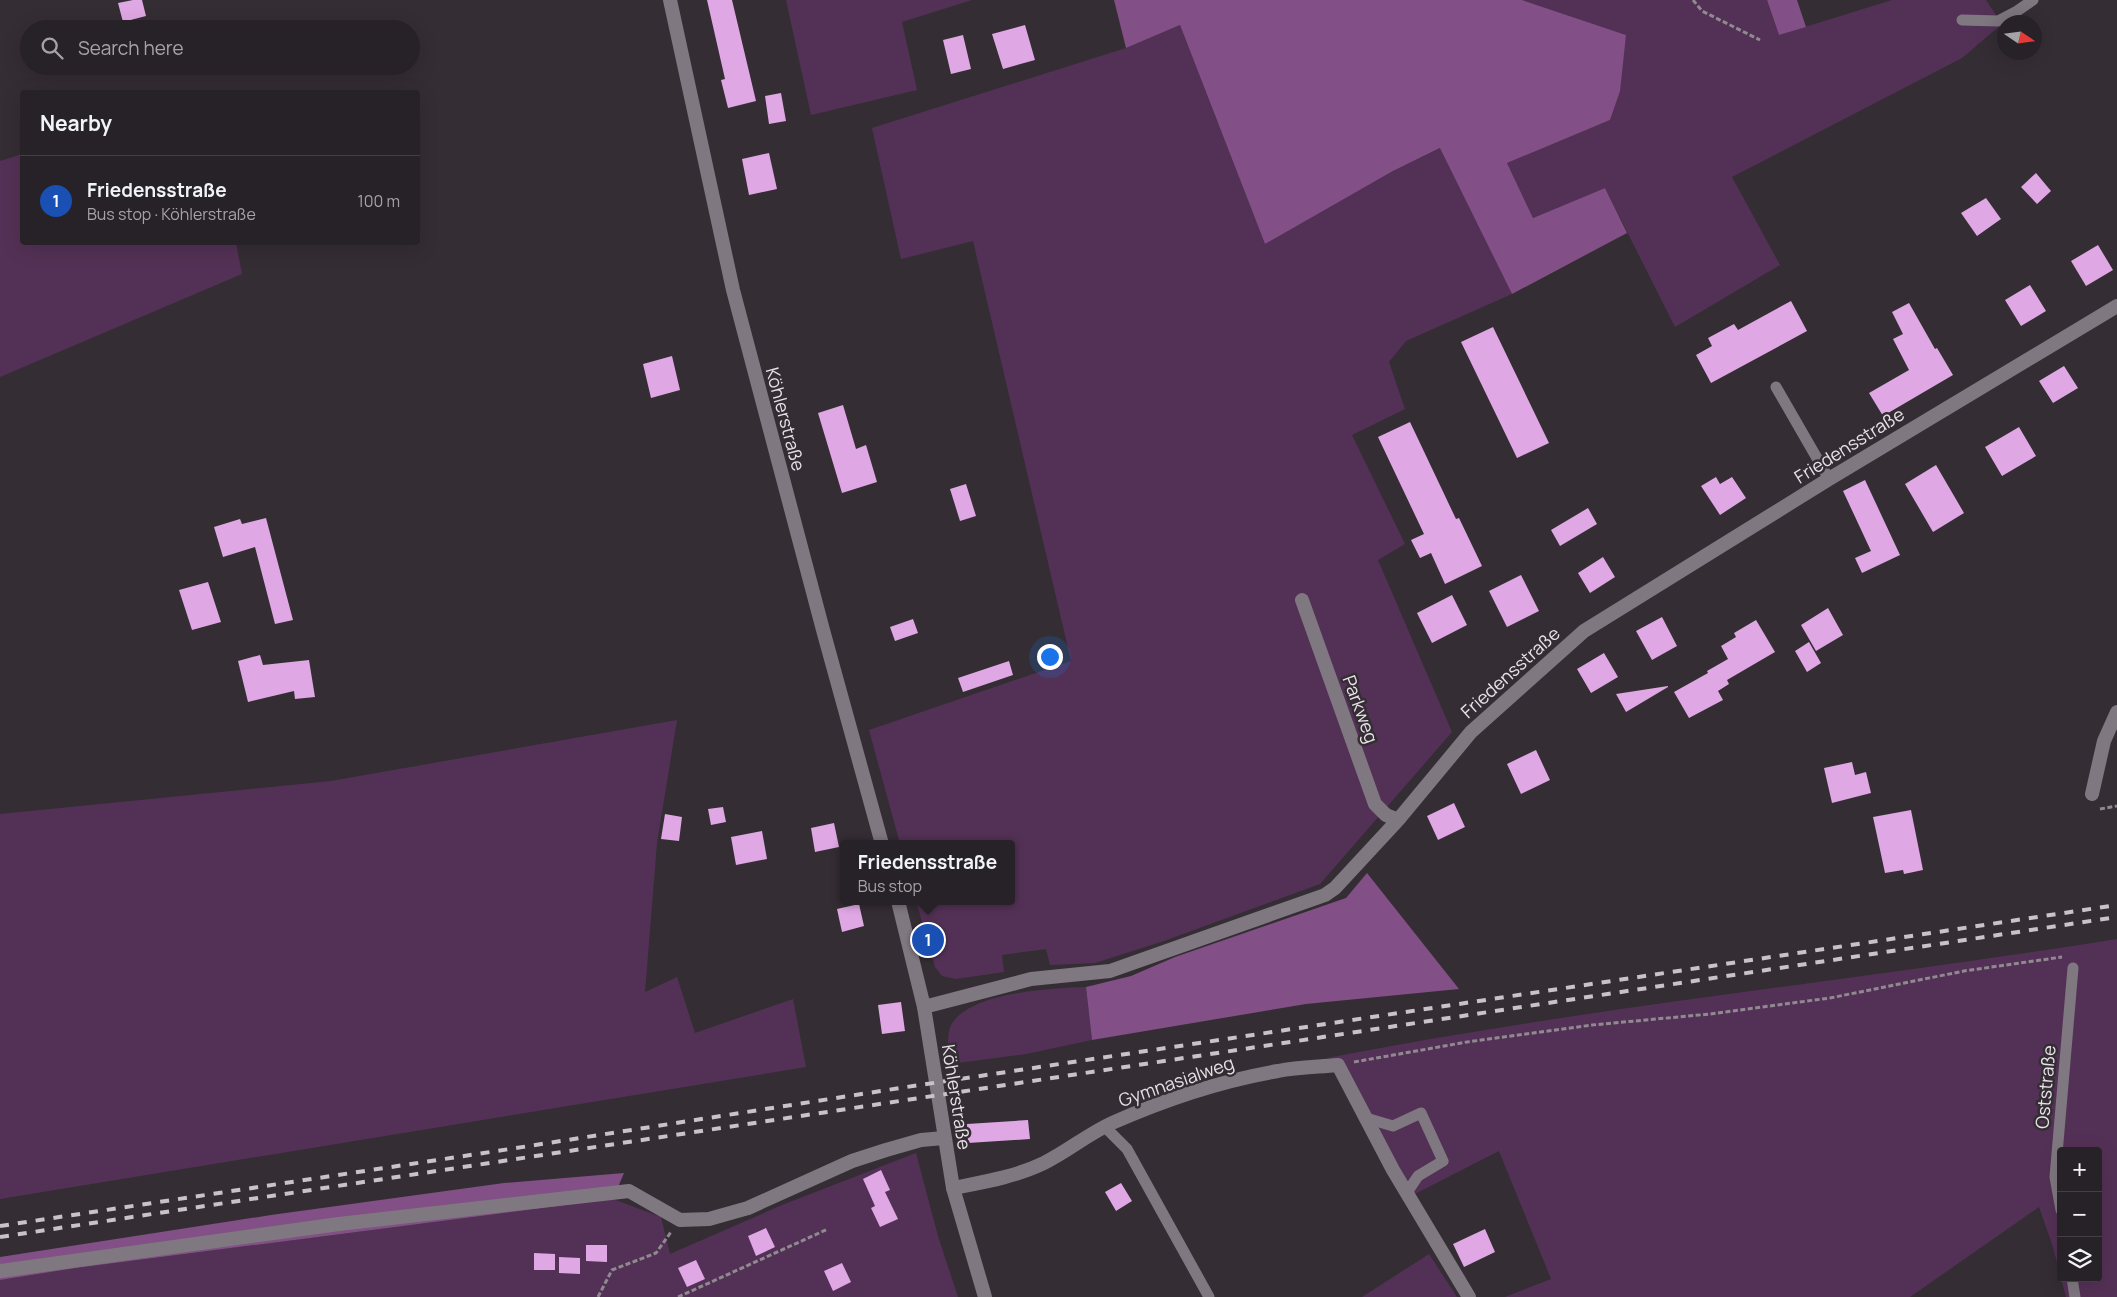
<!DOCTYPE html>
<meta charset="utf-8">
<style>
:root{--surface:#272227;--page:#2f2a2f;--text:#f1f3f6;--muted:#a4a4a7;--line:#433f44;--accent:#bca0f2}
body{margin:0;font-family:Manrope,sans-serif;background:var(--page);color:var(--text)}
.controls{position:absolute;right:15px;bottom:15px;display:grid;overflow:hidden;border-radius:5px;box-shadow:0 5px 20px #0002}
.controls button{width:45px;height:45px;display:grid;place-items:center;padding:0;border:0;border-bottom:1px solid var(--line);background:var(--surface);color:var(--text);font:25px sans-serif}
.compass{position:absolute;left:1997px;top:15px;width:45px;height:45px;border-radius:50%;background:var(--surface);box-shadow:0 5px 20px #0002;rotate:103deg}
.you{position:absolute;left:1049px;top:656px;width:18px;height:18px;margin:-12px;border:4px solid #fff;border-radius:50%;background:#1a73e8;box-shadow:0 0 0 8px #1a73e833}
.badge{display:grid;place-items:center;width:32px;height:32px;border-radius:50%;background:var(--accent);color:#fff;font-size:16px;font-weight:700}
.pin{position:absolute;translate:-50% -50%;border:2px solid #fff;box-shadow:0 1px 5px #0006}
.popup{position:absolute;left:840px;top:840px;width:175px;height:65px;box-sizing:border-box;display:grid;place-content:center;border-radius:5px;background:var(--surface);filter:drop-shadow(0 1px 4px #0005);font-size:16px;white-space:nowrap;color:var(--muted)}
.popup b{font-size:19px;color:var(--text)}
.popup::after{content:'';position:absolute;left:50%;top:100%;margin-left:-10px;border:10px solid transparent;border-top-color:var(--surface)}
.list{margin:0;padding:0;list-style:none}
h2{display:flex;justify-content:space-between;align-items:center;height:65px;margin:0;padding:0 20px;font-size:21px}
h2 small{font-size:16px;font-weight:400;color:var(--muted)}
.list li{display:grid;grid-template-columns:32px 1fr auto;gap:15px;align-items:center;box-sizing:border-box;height:90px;padding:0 20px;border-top:1px solid var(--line)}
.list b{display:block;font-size:19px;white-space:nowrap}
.list p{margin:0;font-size:16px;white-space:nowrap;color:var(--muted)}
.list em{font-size:16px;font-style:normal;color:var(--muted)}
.icon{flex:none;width:28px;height:28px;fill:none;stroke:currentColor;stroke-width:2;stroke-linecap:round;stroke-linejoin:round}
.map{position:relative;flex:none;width:2117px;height:1297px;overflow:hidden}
.search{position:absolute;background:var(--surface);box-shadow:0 5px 20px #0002;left:20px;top:20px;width:400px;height:55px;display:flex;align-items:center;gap:12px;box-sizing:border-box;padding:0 18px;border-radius:28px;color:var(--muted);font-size:19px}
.panel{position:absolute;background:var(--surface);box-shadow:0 5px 20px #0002;left:20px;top:90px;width:400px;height:155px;border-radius:5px}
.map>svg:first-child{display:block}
.green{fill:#533156}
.forest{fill:#824f86}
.building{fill:#dfa7e3}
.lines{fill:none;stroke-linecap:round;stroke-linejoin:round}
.path{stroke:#908a90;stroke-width:3;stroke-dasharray:5 2.5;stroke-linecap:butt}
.service{stroke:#807880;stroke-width:11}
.minor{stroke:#807880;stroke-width:14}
.tertiary{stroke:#807880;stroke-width:14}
.rail{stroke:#c8c3c8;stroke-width:4;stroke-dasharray:9 9;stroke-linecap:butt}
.labels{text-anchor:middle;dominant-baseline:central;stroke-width:5;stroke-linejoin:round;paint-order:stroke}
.street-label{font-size:18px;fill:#e7e2e7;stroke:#342d34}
</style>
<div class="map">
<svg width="2117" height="1297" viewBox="0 0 2117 1297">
<rect width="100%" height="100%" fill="#342d34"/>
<path class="green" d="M786,0H972L902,22L917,90L811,115Z
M1522,0H1767L1779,35L1892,0H1986L2002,24L1962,58L1732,177L1780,265L1675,327L1605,188L1533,218L1507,163L1610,120L1626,35Z
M1180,25L1265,244L1393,171L1441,148L1512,294L1406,341L1389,362L1405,409L1352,435L1405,544L1378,560L1452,732L1320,884L1164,941L1095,963L1050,965L1046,949L1002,955L1004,972L956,979L942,976L935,967L916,901H1012V844H900L869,730L1071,661L973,241L901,259L872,128L1126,48Z
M22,154V242L236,243L242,274L0,377V161Z
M677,720L657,843L645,992L677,977L695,1033L793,999L806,1067L0,1199V814L331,781Z
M2117,939V1297H2066L2061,1278H2098V1151H2061V1277L2052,1244L2039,1207L1910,1297H1505L1551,1279L1499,1151L1403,1200L1327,1058C1588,1007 1854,981 2117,939Z
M1086,987L1092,1040L1026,1054L950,1064C949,1052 945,1033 953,1022C974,992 1053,988 1086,987Z
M916,1153L938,1236L958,1297H0V1280L76,1268L613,1199L661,1217L670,1254L782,1205Z
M1429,1254L1457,1297H1362Z"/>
<path class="forest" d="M1114,0H1522L1626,35L1620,91L1610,120L1507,163L1533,218L1605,188L1627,233L1512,294L1440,148L1393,171L1265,244L1180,25L1126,48Z
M1767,0H1797L1806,27L1779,35Z
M1367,873L1459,989L1306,1004L1092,1040L1086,987L1131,976L1175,957L1346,898Z
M624,1173L613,1199L76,1268L0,1280V1257L271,1215L504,1183Z"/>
<path class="building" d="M133,0H142L146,16L123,22L118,3Z
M707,0H732L756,101L728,108L721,80L725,79Z
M1025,25L1035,60L1003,69L992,34Z
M963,35L971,69L951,74L943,40Z
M781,93L786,121L769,124L765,96Z
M769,153L777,189L749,195L742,159Z
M2036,173L2051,191L2037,204L2021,187Z
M1986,198L2001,219L1977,236L1961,213Z
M2098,245L2113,270L2086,286L2071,261Z
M2030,285L2046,311L2021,326L2005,300Z
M1791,301L1807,331L1711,383L1696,355L1712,346L1708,338L1734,324L1738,330Z
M1909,303L1935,349L1937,348L1953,375L1883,416L1869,393L1909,370L1893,339L1903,334L1892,312Z
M1493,327L1549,443L1517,458L1461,342Z
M672,356L680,390L651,398L643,364Z
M2064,366L2078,388L2053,403L2039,381Z
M843,405L856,449L866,445L877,482L842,493L818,413Z
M1410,422L1456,519L1459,518L1482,566L1445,584L1431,553L1420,558L1411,540L1424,534L1378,437Z
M2019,427L2036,456L2002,476L1985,447Z
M1936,465L1964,513L1933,532L1905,484Z
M1716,477L1720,484L1732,477L1746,498L1720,515L1701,486Z
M1865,480L1900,555L1862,573L1855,558L1871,551L1843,491Z
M966,484L976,516L960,521L950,489Z
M1588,508L1597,524L1560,546L1551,530Z
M266,518L293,620L275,624L255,547L223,557L214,527L240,519L242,524Z
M1603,557L1615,577L1590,593L1578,573Z
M1521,575L1539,611L1507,627L1489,591Z
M208,582L221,622L192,630L179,590Z
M1452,595L1467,625L1432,643L1417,613Z
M1828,608L1843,635L1816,651L1801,625Z
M1662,617L1677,646L1652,660L1636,631Z
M913,619L918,633L895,641L890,627Z
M1756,620L1775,652L1727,680L1729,684L1718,691L1723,700L1689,718L1674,692L1708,673L1707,671L1728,659L1721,646L1736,637L1734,633Z
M1809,642L1821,663L1807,672L1795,651Z
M1604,653L1618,677L1591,693L1577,669Z
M260,655L263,665L309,660L315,697L295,699L294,691L248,702L238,661Z
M1009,661L1013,675L963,692L958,678Z
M1668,686V687L1626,712L1616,694Z
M1536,750L1550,780L1521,794L1507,764Z
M1852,762L1855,775L1866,772L1871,793L1832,803L1824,768Z
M1454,803L1465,827L1438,840L1427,816Z
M723,807L726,822L711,825L708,809Z
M1911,810L1923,870L1904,874L1903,870L1885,873L1873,817Z
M665,814L682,817L679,841L661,839Z
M834,823L839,847L815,852L811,828Z
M762,831L767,859L736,865L731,837Z
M859,904L864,926L842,932L837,909Z
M901,1002L905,1031L882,1034L878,1005Z
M1028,1120L1030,1139L968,1143L967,1124Z
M881,1170L890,1190L885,1192L898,1219L880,1227L871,1208L875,1206L863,1179Z
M1121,1183L1132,1201L1116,1211L1105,1192Z
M766,1228L775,1247L756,1256L748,1236Z
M1485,1229L1495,1252L1464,1267L1453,1244Z
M586,1245H607V1262L586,1261Z
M534,1253L555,1254V1270H534Z
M559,1257L580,1258V1274L559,1273Z
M696,1260L705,1279L687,1287L678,1268Z
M842,1263L851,1282L833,1291L824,1271Z"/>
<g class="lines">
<path class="path" d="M1693,0L1702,11L1760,40
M2100,809L2117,806
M1354,1062L1467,1042L1592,1025L1710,1014L1830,998L1964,971L2062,957
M598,1297L612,1270L656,1253L671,1232
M678,1297L828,1229"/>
<path class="service" d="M1962,20L1998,21L2017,11L2033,0
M1776,387L1829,479
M1366,1118L1393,1126L1421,1113L1443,1161L1418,1176L1406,1194
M1105,1127L1127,1149L1209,1297
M2061,1210L2055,1177L2073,968
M2072,1278L2075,1297"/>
<path class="minor" d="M1302,600L1375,804L1386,815L1398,820
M2092,794L2104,741L2117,712
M924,1007L1031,979L1110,971L1325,895L1335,888L1398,820L1471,732L1584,631L1829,479L2117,306
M953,1188C984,1182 1015,1177 1044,1163C1068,1151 1088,1134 1112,1123C1166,1099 1220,1081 1278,1071C1298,1067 1318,1067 1338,1065L1393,1170L1469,1297
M0,1271L339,1224L629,1191L680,1220L709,1219L748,1208L852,1161L886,1150L921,1140L944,1138"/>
<path class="tertiary" d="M670,0L733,290L823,630L882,844
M898,901L924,1007L953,1188L985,1297"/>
<path class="rail" d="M0,1226L497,1151L900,1088L2117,905
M0,1237L2117,917"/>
</g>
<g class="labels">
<g class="street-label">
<text transform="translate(786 419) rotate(75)">Köhlerstraße</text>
<text transform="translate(1849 445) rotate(-32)">Friedensstraße</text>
<text transform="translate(1510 672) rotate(-42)">Friedensstraße</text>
<text transform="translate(1361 709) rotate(70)">Parkweg</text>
<text transform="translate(1176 1081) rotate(-19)">Gymnasialweg</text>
<text transform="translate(2045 1087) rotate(-85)">Oststraße</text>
<text transform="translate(957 1097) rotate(81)">Köhlerstraße</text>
</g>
</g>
</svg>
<div class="controls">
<button>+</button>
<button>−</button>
<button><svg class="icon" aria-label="layers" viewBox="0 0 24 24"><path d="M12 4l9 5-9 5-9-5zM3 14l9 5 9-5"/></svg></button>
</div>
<svg class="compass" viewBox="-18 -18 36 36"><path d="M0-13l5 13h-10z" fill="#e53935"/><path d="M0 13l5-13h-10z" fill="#a4a4a7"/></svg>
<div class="you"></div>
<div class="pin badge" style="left:928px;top:940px;background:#1a4fb4">1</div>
<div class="popup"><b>Friedensstraße</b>Bus stop</div>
<div class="search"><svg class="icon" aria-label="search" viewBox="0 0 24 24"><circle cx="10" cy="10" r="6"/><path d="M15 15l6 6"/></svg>Search here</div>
<section class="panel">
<h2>Nearby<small></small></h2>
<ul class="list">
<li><span class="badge" style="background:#1a4fb4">1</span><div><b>Friedensstraße</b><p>Bus stop · Köhlerstraße</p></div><em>100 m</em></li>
</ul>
</section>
</div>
